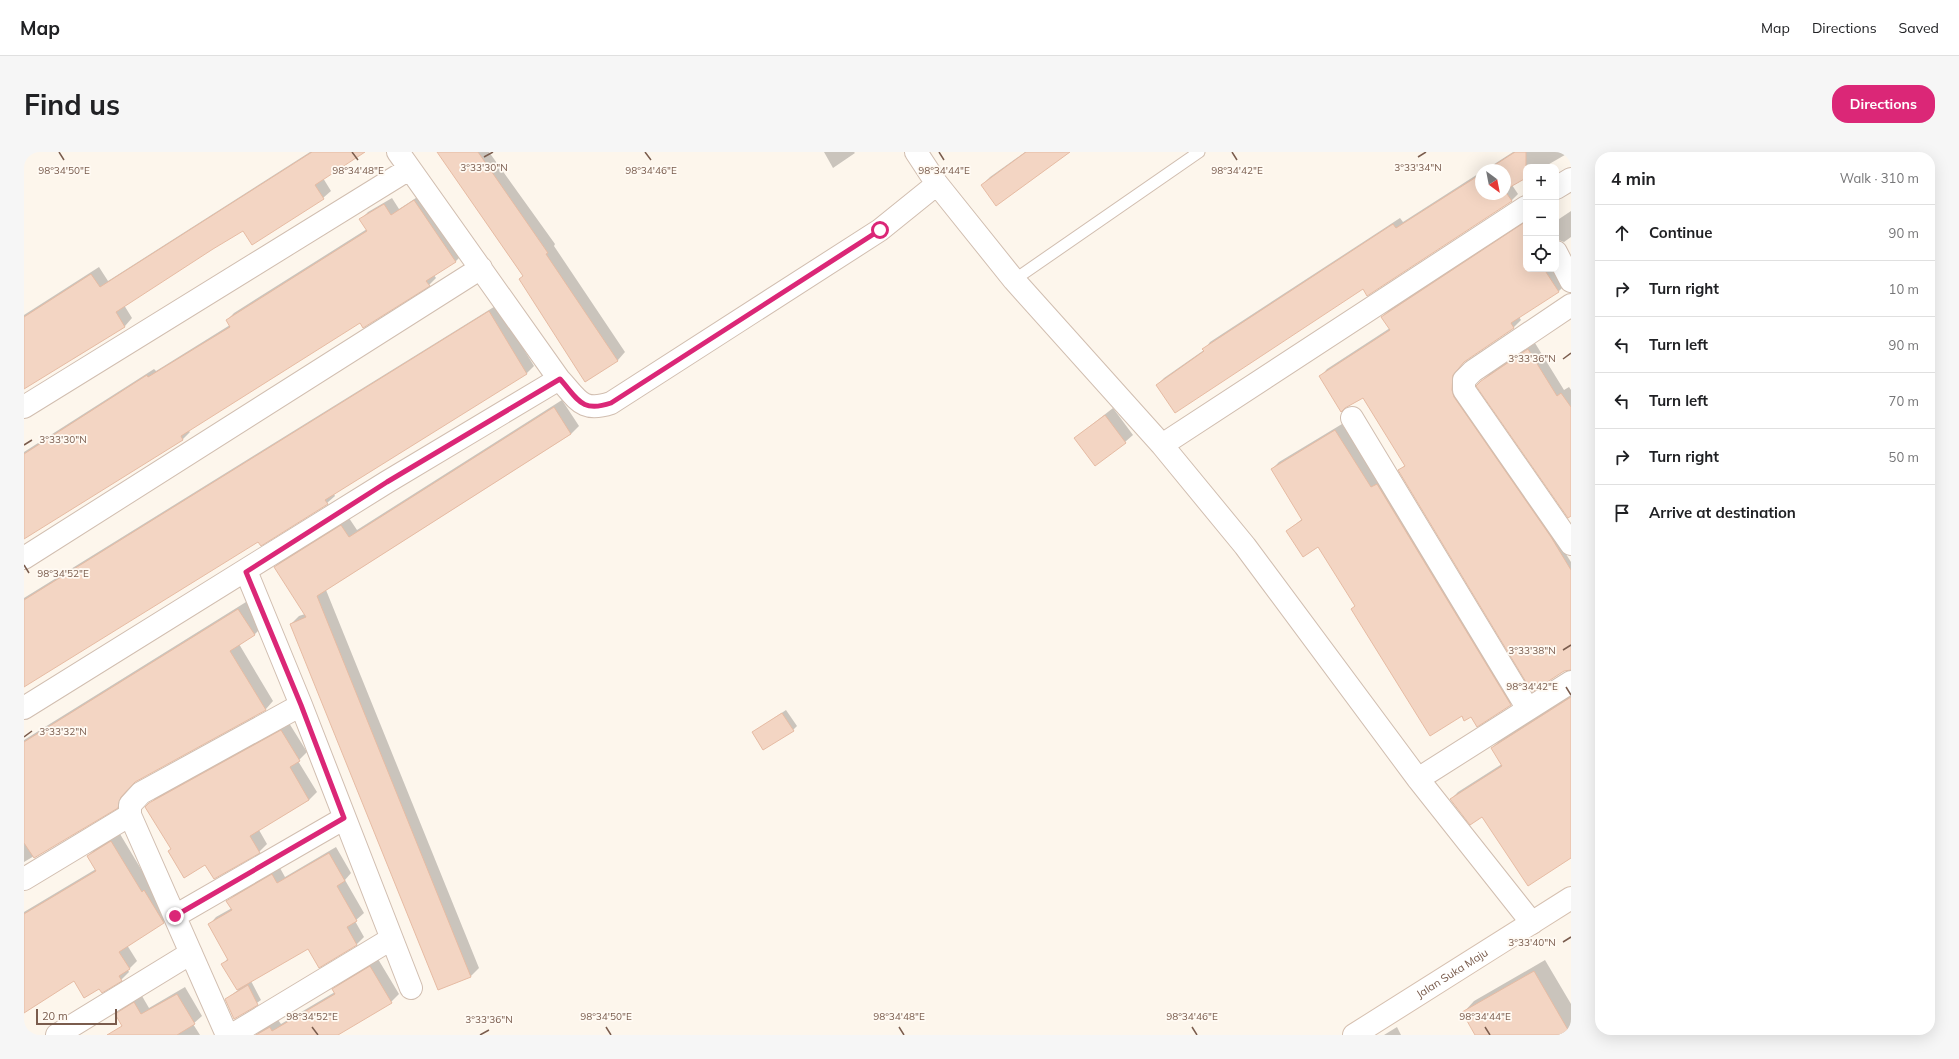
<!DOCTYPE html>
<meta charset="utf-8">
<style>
:root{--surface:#fff;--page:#f6f6f6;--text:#202124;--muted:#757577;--line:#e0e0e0;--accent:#db2777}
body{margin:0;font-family:Mulish,sans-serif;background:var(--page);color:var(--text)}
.controls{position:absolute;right:12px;top:12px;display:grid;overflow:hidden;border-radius:8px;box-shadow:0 4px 16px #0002}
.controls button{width:36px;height:36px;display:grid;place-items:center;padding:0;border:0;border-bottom:1px solid var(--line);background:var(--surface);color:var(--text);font:20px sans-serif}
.compass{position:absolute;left:1451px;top:12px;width:36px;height:36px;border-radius:50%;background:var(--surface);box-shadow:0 4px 16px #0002;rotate:148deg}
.scale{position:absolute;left:12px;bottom:10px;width:81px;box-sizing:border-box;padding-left:4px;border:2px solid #7a5c4d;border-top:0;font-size:11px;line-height:14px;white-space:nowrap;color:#7a5c4d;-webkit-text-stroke:3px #fffaf3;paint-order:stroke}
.stop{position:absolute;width:12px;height:12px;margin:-9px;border:3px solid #db2777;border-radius:50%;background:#fff}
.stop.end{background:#db2777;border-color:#fff;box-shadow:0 1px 4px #0008}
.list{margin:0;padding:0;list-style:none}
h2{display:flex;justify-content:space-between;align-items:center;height:52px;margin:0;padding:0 16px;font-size:17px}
h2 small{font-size:13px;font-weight:400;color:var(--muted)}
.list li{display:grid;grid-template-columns:26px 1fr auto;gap:12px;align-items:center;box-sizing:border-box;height:56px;padding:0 16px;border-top:1px solid var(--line)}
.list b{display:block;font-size:15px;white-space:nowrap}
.list em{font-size:13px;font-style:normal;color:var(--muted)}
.icon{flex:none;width:22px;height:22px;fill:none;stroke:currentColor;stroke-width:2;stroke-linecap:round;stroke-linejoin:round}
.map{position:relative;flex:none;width:1547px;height:883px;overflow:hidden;border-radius:16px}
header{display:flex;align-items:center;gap:24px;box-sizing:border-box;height:56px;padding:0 20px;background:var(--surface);border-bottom:1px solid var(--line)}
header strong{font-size:19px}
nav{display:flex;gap:22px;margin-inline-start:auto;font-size:14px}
.intro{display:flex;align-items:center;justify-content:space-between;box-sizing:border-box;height:96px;padding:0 24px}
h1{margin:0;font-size:28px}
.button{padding:10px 18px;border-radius:16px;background:var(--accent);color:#fff;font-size:14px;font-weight:700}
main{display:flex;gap:24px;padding:0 24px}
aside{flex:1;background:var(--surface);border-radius:16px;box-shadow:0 4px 16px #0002}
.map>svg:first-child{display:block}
.shadow{fill:#0003}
.building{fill:#f3d5c3;stroke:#e6bba3}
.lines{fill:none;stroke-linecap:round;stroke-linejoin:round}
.lane-casing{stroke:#d1beb0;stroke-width:13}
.street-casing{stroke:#d1beb0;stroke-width:24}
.secondary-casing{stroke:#d6c0b0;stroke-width:24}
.lane{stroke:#fff;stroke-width:11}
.street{stroke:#fff;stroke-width:22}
.secondary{stroke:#fff;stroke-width:22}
.route{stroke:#db2777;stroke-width:5}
.ticks{fill:none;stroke:#7a5c4d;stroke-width:1.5}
.labels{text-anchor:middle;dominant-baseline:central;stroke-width:3.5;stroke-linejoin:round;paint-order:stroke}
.street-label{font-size:11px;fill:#7a5c4d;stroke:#fffaf3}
.ticks-label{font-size:10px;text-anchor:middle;fill:#7a5c4d;stroke:#fffaf3;stroke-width:3.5;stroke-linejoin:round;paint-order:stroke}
</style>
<header>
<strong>Map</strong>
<nav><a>Map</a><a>Directions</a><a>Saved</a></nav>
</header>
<div class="intro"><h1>Find us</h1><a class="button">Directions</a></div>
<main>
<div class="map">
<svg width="1547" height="883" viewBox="0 0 1547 883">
<rect width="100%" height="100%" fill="#fdf6ec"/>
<path class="shadow" d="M286,0H340L299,26L307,39L299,46L219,77L100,153L108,166L101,174L49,207L48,205L0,234V163L75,115L84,129Z
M414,0H465L531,92L530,94L601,200L594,208L562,229L499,124Z
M800,0H830L831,1L809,16Z
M1001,0H1034L958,33L966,25Z
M1489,0H1546L1520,15H1502V25L1488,33L1494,42L1487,49L1339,136L1133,233L1140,226L1180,198L1186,190L1376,66L1379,70L1457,20V42H1481V18H1461Z
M398,42L439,102L432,109L410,123L412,126L405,133L337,169L164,278L166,280L159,287L0,386V300L130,217L132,219L206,173L203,168L210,161L343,77L337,67L344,60L368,46L375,57Z
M1547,59V85L1540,90L1532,87V69Z
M1502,68V117H1532L1542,132L1535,139L1495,165L1497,168L1490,175L1443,207L1436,215L1435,230L1547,398L1542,402L1547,410V514L1376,318L1382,312L1339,245L1296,225L1303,217L1366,176L1358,165L1366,157Z
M473,153L510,214L502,222L310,342L311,344L303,351L234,388L0,534V446Z
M1511,191L1540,238L1545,235L1547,238V363L1458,229L1465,222Z
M538,248L555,274L547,282L302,438L455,816L447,824L415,837L267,472L275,464L281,462L251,415L259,407L325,366L333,378Z
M1089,256L1109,283L1101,290L1051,286Z
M1318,272L1494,545L1486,552L1448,563L1328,457L1332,453L1294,393L1263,379L1278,367L1248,317L1255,310Z
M222,450L238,475L230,483L215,492L249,549L242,557L111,629L104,636L101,647L93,655L0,710V588Z
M1547,543V704L1458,664L1427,647L1434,640L1478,612L1468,596L1475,589Z
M762,558L773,574L769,578L729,580Z
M265,571L283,600L274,609L293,640L285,648L235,678L243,692L235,700L182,711L148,696L123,655L134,643Z
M96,682L126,732L147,763L139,770L103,793L113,809L104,818L105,820L97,828L75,835L50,828L0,860V760L72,717L64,704L72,696Z
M312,695L327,721L321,728L340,761L331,769L340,785L333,792L296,814L285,795L227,829L237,848L217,862L206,844L214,838L199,812L204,806L185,773L192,765L208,756L204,749L211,742L256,716L261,725Z
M354,807L375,842L367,850L312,883H232L238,877L254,868L257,872L311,840L309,837L317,830Z
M1521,808L1547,852V883H1452L1439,861L1450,849Z
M161,835L178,864L169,872L176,883H84L99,874L92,862L100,855L118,844L125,856Z
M1373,875L1377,883H1360Z"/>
<path class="building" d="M288,0H341L291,33L300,47L228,93L219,79L189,97L92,160L101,175L0,237V165L67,122L76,135Z
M413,0H454L524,101L522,102L594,209L561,230L495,127L499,124Z
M1002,0H1046L972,54L957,33Z
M1491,0H1502V26L1481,38V18H1463Z
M1457,22V42H1481V39L1488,49L1343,144L1339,137L1151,261L1132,233L1180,199L1178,197L1346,87L1369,72L1372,76Z
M390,48L432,110L402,129L406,134L339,176L336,171L157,284L159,288L0,387V302L123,223L124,225L206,175L202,168L343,79L335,67L360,52L367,63Z
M1501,70V117H1520L1535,140L1487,171L1490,176L1440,210L1429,223L1428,238L1430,245L1527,385L1547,418V518L1540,519L1508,540L1374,318L1381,314L1339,246L1321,256L1317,260L1295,224L1366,178L1357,165Z
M465,159L503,222L301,348L304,352L237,394L234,390L0,535V448Z
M1504,197L1533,244L1537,241L1547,255V364L1544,366L1452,234L1457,229Z
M530,255L547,282L293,444L447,825L414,838L266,472L282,465L250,415L317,373L325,385Z
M1081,263L1102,291L1071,314L1050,286Z
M1311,278L1347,335L1353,332L1487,553L1453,575L1447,565L1440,569L1438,564L1406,584L1327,457L1331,454L1294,395L1279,405L1262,379L1278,368L1247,317Z
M214,457L231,483L206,499L242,558L111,630L97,645L94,656L10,706L0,691V590Z
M1547,545V706L1504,734L1458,665L1446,673L1426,647L1478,614L1467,596Z
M758,561L770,579L739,598L728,580Z
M257,578L276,609L266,615L285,648L226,684L236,701L190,727L181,713L160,726L144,699L147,697L121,655L125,651Z
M87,689L118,740L120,738L140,771L95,800L106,817L95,824L98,829L78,841L75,837L60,846L50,829L0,861V762L72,719L63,704Z
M305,701L321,729L313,734L333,769L323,775L333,793L295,816L284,797L213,838L197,812L204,808L184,772L208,758L202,749L248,722L253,731Z
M346,814L368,851L314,883H232L246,875L248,879L311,842L308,837Z
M1510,819L1547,883H1451L1438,860Z
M224,833L234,853L210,867L201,847Z
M153,842L171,872L153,883H83L98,874L91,862L110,850L117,862Z"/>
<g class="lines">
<g class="lane-casing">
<path id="lane" d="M990,128L1175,0"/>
</g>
<g class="street-casing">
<path id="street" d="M374,0L535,227C554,247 557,261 587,251L856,78L913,32
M892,0L913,32L990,128L1138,293L1221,394L1394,627L1508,771
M1532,36L1547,27
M1532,100L1547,129
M1547,153L1449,219L1440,228V238L1547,392
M0,255L385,17
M1328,266L1504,557
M1138,293L1502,55
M0,406L457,116
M222,419L277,553L387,836
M0,556L363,330L535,227
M1394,627L1547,530
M0,727L106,663
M151,764L319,667
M33,883L167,801
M203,883L106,663V653L117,641L277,553
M208,883L367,787"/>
</g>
<g class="secondary-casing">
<g id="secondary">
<path id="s1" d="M1330,883L1547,746"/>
</g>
</g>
<use href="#lane" class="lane"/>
<use href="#street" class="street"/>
<use href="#secondary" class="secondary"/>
</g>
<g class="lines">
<path class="route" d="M151,764L320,666L277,553L222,420L363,330L536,227C554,247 557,261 587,251L856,78"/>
</g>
<path class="ticks" d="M35,0L40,8M328,0L334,8M621,0L627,8M915,0L920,8M1208,0L1213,8M460,5L469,0M1394,5L1402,0M1539,207L1547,201M0,293L8,288M0,413L5,421M1539,498L1547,493M1542,535L1547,543M0,585L8,579M1539,790L1547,785M288,875L294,883M582,875L587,883M875,875L880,883M1168,875L1173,883M1461,875L1466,883M456,883L465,878"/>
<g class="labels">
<g class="street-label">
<text stroke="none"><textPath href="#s1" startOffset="116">Jalan Suka Maju</textPath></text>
</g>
</g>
<g class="ticks-label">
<text x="460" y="19">3°33'30"N</text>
<text x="1394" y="19">3°33'34"N</text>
<text x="40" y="22">98°34'50"E</text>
<text x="334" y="22">98°34'48"E</text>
<text x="627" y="22">98°34'46"E</text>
<text x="920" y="22">98°34'44"E</text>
<text x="1213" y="22">98°34'42"E</text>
<text x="1508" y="210">3°33'36"N</text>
<text x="39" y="291">3°33'30"N</text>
<text x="39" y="425">98°34'52"E</text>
<text x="1508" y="502">3°33'38"N</text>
<text x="1508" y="538">98°34'42"E</text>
<text x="39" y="583">3°33'32"N</text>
<text x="1508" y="794">3°33'40"N</text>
<text x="288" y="868">98°34'52"E</text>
<text x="582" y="868">98°34'50"E</text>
<text x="875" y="868">98°34'48"E</text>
<text x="1168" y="868">98°34'46"E</text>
<text x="1461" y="868">98°34'44"E</text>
<text x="465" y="871">3°33'36"N</text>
</g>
</svg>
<div class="controls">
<button>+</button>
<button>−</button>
<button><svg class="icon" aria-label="locate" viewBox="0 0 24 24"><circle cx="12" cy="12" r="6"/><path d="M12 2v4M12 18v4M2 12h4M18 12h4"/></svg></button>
</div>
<svg class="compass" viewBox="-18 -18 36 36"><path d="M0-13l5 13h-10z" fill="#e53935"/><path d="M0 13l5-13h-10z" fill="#757577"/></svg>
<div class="scale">20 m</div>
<div class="stop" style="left:856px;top:78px"></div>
<div class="stop end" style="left:151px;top:764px"></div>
</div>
<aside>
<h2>4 min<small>Walk · 310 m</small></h2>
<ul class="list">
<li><svg class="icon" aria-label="ahead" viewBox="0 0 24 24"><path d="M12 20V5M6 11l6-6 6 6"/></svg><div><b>Continue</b></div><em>90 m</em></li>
<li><svg class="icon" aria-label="right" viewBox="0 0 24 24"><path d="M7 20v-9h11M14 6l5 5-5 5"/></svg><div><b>Turn right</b></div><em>10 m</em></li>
<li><svg class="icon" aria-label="left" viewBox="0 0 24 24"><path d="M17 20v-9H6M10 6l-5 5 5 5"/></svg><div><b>Turn left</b></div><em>90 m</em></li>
<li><svg class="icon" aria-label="left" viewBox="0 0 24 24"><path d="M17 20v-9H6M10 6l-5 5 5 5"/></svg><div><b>Turn left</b></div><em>70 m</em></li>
<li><svg class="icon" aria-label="right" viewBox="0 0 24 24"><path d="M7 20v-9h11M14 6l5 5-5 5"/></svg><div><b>Turn right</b></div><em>50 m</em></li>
<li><svg class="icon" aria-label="arrive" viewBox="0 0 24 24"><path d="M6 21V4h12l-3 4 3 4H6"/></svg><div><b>Arrive at destination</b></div></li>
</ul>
</aside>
</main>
